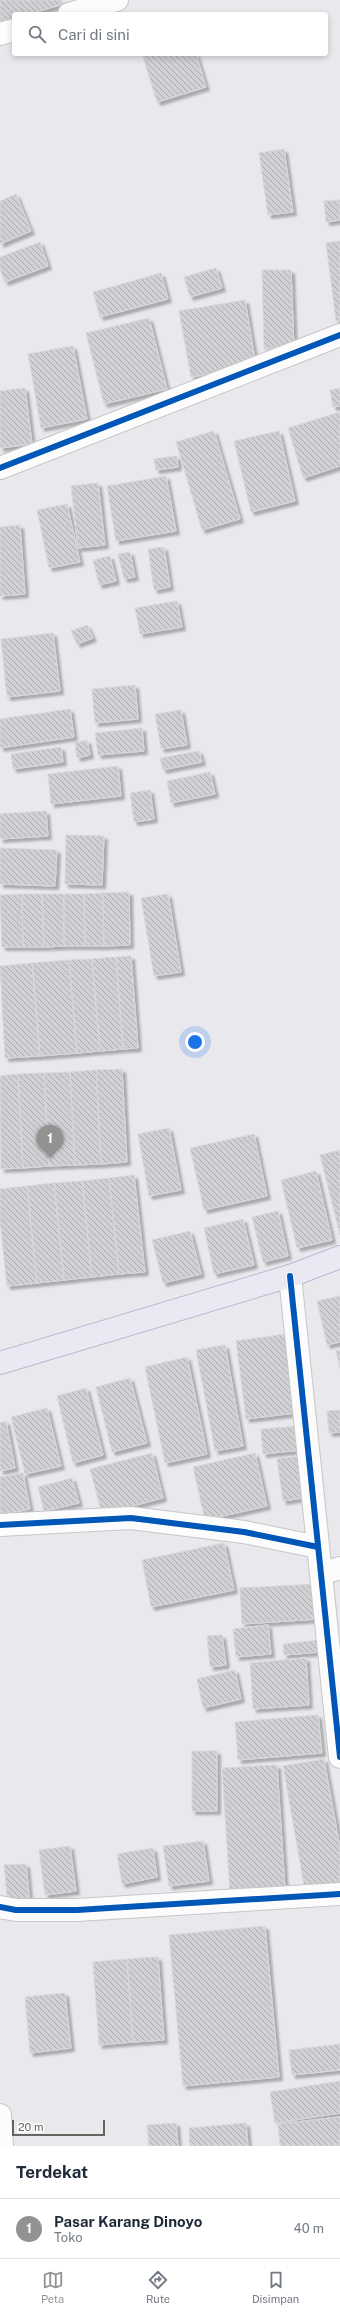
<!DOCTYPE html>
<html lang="id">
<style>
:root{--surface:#fff;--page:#f6f6f7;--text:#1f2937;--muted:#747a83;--line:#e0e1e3;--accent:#949290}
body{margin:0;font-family:"Public Sans",sans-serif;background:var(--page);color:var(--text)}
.scale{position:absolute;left:12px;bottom:10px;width:93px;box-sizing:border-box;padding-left:4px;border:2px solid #66645e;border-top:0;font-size:11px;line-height:14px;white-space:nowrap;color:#66645e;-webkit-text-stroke:3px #fff;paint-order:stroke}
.you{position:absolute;left:195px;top:1042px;width:14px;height:14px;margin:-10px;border:3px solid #fff;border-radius:50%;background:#1a73e8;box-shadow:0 0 0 6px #1a73e833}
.badge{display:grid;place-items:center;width:26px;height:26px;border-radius:50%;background:var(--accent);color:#fff;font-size:13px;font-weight:700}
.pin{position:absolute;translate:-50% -33px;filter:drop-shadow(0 1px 2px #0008)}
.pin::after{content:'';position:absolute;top:21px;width:14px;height:12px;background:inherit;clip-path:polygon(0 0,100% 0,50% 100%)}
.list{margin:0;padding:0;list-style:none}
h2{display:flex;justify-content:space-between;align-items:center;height:52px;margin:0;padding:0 16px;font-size:17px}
h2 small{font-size:13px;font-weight:400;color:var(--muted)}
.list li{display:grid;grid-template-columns:26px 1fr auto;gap:12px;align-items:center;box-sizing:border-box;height:60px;padding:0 16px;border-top:1px solid var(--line)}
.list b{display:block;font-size:15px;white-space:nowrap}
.list p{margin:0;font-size:13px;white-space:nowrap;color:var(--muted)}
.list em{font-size:13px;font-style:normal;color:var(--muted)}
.icon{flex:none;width:22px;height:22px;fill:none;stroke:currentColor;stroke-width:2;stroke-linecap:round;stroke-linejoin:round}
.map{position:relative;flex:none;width:340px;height:2146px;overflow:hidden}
.search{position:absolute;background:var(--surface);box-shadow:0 2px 6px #0003;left:12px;right:12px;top:12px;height:44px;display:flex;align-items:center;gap:10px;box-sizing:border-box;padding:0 14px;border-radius:4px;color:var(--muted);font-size:15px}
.sheet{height:112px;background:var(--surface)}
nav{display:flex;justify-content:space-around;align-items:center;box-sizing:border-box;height:56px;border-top:1px solid var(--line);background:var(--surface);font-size:11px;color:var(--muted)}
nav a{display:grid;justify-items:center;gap:2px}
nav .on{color:var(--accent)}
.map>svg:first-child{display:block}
.building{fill:url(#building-back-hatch);stroke:#d8d8dc;filter:url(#shadow)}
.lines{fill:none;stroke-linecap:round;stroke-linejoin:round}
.minor-casing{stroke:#c7c7c8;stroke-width:24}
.major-casing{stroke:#b8b8d3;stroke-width:24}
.minor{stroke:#fcfcfc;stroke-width:22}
.major{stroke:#eae9f3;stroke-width:22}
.cycleway-casing{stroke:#fff;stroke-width:8}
.cycleway{stroke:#0057b8;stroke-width:6}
</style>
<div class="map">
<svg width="340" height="2146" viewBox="0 0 340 2146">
<defs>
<pattern id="building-back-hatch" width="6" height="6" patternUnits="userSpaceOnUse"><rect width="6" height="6" fill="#d1d0d4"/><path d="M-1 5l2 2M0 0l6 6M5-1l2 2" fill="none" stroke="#adacaf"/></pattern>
<filter id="shadow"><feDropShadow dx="3.5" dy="3.5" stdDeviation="1" flood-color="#0004"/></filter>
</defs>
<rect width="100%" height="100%" fill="#e8e8ed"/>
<path class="building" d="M0,0H61L63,4L30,14H14V19L0,23Z
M142,54H196L206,87L157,102Z
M284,149L293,212L268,215L259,153Z
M16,194L31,231L0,244V201Z
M340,200V220L326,222L324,201Z
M340,241V320L336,321L326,243Z
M40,242L48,266L5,282L0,269V257Z
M216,268L222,288L190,297L184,277Z
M262,270H291L294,349H264Z
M161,273L168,299L100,317L93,292Z
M245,300L256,366L191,377L179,311Z
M149,318L167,389L104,404L86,333Z
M73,346L87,419L41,428L28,354Z
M25,388L32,444L0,448V391Z
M340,388V406L333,407L330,390Z
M340,412V466L303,478L288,428Z
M214,431L240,519L202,530L176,442Z
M279,431L295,501L251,512L234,441Z
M177,456L178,467L156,470L154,459Z
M166,476L176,531L116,541L107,486Z
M98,483L105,545L78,548L71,486Z
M67,504L80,562L49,568L37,510Z
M20,525L25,594L0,596V527Z
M164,547L170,587L154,590L148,549Z
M130,552L135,577L124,579L118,554Z
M110,556L116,581L99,585L93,560Z
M177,601L182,627L140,634L135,608Z
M87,625L93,638L77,644L71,631Z
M53,633L60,691L7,697L1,639Z
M135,685L138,719L95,723L92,689Z
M70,709L74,737L0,748V719Z
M181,710L187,745L161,749L155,714Z
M142,728L144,751L98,755L95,733Z
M87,740L90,755L77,758L75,743Z
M61,747L63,762L13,769L11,754Z
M199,751L202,762L163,770L160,758Z
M118,766L121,796L51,804L48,774Z
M210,772L215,794L171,803L167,781Z
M150,790L154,819L134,822L130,793Z
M46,811L48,836L0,839V814Z
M66,835L104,836L102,885L65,884Z
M0,848L57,850L55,886L0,884Z
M129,892L130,945L104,946L103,893Z
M103,893L104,946H85L84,894Z
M22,894H42L44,947H23Z
M22,894L23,947H2L0,895Z
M42,894H64V946L44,947Z
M64,894H84L85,946H64Z
M168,894L181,972L154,976L141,898Z
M131,956L138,1048L123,1049L116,957Z
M116,957L123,1049L100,1051L92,959Z
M92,959L100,1051L77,1053L69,960Z
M69,960L77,1053L40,1056L32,963Z
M32,963L40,1056L5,1058L0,966Z
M122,1069L127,1162L101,1164L96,1070Z
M96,1070L101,1164L75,1165L70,1072Z
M70,1072L75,1165L49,1166L44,1073Z
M44,1073L49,1166L23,1168L18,1074Z
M18,1074L23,1168L1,1169L0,1076Z
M169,1128L181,1190L149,1196L138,1134Z
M254,1134L267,1196L204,1210L190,1148Z
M340,1150V1235L320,1155Z
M316,1171L332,1240L297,1248L281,1180Z
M134,1175L145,1272L119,1274L109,1178Z
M109,1178L119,1274L92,1277L82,1181Z
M82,1181L92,1277L64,1280L54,1183Z
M54,1183L64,1280L37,1283L27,1186Z
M27,1186L37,1283L7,1286L0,1221V1189Z
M278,1211L288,1256L263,1262L252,1217Z
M243,1219L254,1265L214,1274L204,1228Z
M190,1231L201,1274L163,1283L152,1240Z
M340,1296V1342L327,1345L317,1301Z
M286,1334L296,1413L246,1419L236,1341Z
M225,1345L243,1446L215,1451L196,1350Z
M340,1350V1368L336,1351Z
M187,1357L207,1454L165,1463L145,1367Z
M130,1378L147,1443L112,1452L96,1387Z
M86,1388L103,1455L73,1463L57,1396Z
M47,1408L61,1466L25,1474L11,1417Z
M340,1410V1432L329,1433L327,1411Z
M6,1421L15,1468L0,1471V1423Z
M299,1426L301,1450L263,1454L261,1429Z
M152,1453L163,1498L102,1514L90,1469Z
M255,1453L267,1506L205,1520L193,1467Z
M298,1456L303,1498L283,1501L277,1459Z
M23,1473L30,1509L0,1515V1477Z
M72,1478L79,1503L44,1511L38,1487Z
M224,1543L234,1590L151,1607L142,1560Z
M317,1584L319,1619L242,1624L240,1588Z
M268,1625L271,1654L236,1657L233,1629Z
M222,1635L226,1665L210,1667L207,1636Z
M320,1640L321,1652L284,1655L283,1644Z
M306,1658L309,1705L253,1709L250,1663Z
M235,1670L241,1699L203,1708L197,1679Z
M318,1715L322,1753L238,1760L235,1722Z
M192,1751H217V1811H192Z
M324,1759L340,1848V1885L305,1891L283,1766Z
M277,1765L285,1890L230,1894L222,1768Z
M203,1841L209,1881L169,1886L163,1846Z
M70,1846L76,1891L45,1895L39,1850Z
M153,1848L157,1877L122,1884L117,1854Z
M26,1864L30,1905L8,1907L4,1865Z
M265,1926L279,2077L183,2086L169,1935Z
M158,1957L164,2040L133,2042L127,1959Z
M127,1959L133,2042L99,2045L93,1962Z
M65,1993L71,2048L30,2053L25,1997Z
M340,2044V2070L292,2075L289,2050Z
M340,2081V2113L275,2123L270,2092Z
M340,2117V2146H280L278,2124Z
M176,2123L178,2146H149L147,2125Z
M246,2123L248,2146H190L189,2128Z"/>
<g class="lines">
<g class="minor-casing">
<path id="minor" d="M69,14L117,0
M0,34L14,30
M0,468L340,335
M290,1276L340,1757
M0,1525L131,1518L244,1532L318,1547
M321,1574L340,1568
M0,1907L16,1910H77L340,1894
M0,2115L2,2146"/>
</g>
<g class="major-casing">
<path id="major" d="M0,1363L290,1276L340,1257"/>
</g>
<use href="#minor" class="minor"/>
<use href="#major" class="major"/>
<g class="cycleway-casing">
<path id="cycleway" d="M0,468L340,335
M290,1276L340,1757
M0,1525L131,1518L244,1532L318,1547
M0,1907L16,1910H77L340,1894"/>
</g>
<use href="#cycleway" class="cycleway"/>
</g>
</svg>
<div class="scale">20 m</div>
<div class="you"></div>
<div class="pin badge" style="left:50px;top:1158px">1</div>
<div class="search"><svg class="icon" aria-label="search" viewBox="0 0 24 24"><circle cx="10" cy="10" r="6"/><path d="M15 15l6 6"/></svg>Cari di sini</div>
</div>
<section class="sheet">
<h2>Terdekat<small></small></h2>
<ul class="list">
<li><span class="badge">1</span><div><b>Pasar Karang Dinoyo</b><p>Toko</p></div><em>40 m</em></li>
</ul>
</section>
<nav>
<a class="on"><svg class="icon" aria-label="map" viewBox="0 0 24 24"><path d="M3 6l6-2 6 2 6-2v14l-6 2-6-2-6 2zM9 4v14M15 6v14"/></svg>Peta</a>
<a><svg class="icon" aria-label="directions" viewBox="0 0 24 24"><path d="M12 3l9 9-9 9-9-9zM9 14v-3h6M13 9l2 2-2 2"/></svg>Rute</a>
<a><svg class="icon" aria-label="saved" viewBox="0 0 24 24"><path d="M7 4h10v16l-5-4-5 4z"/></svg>Disimpan</a>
</nav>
